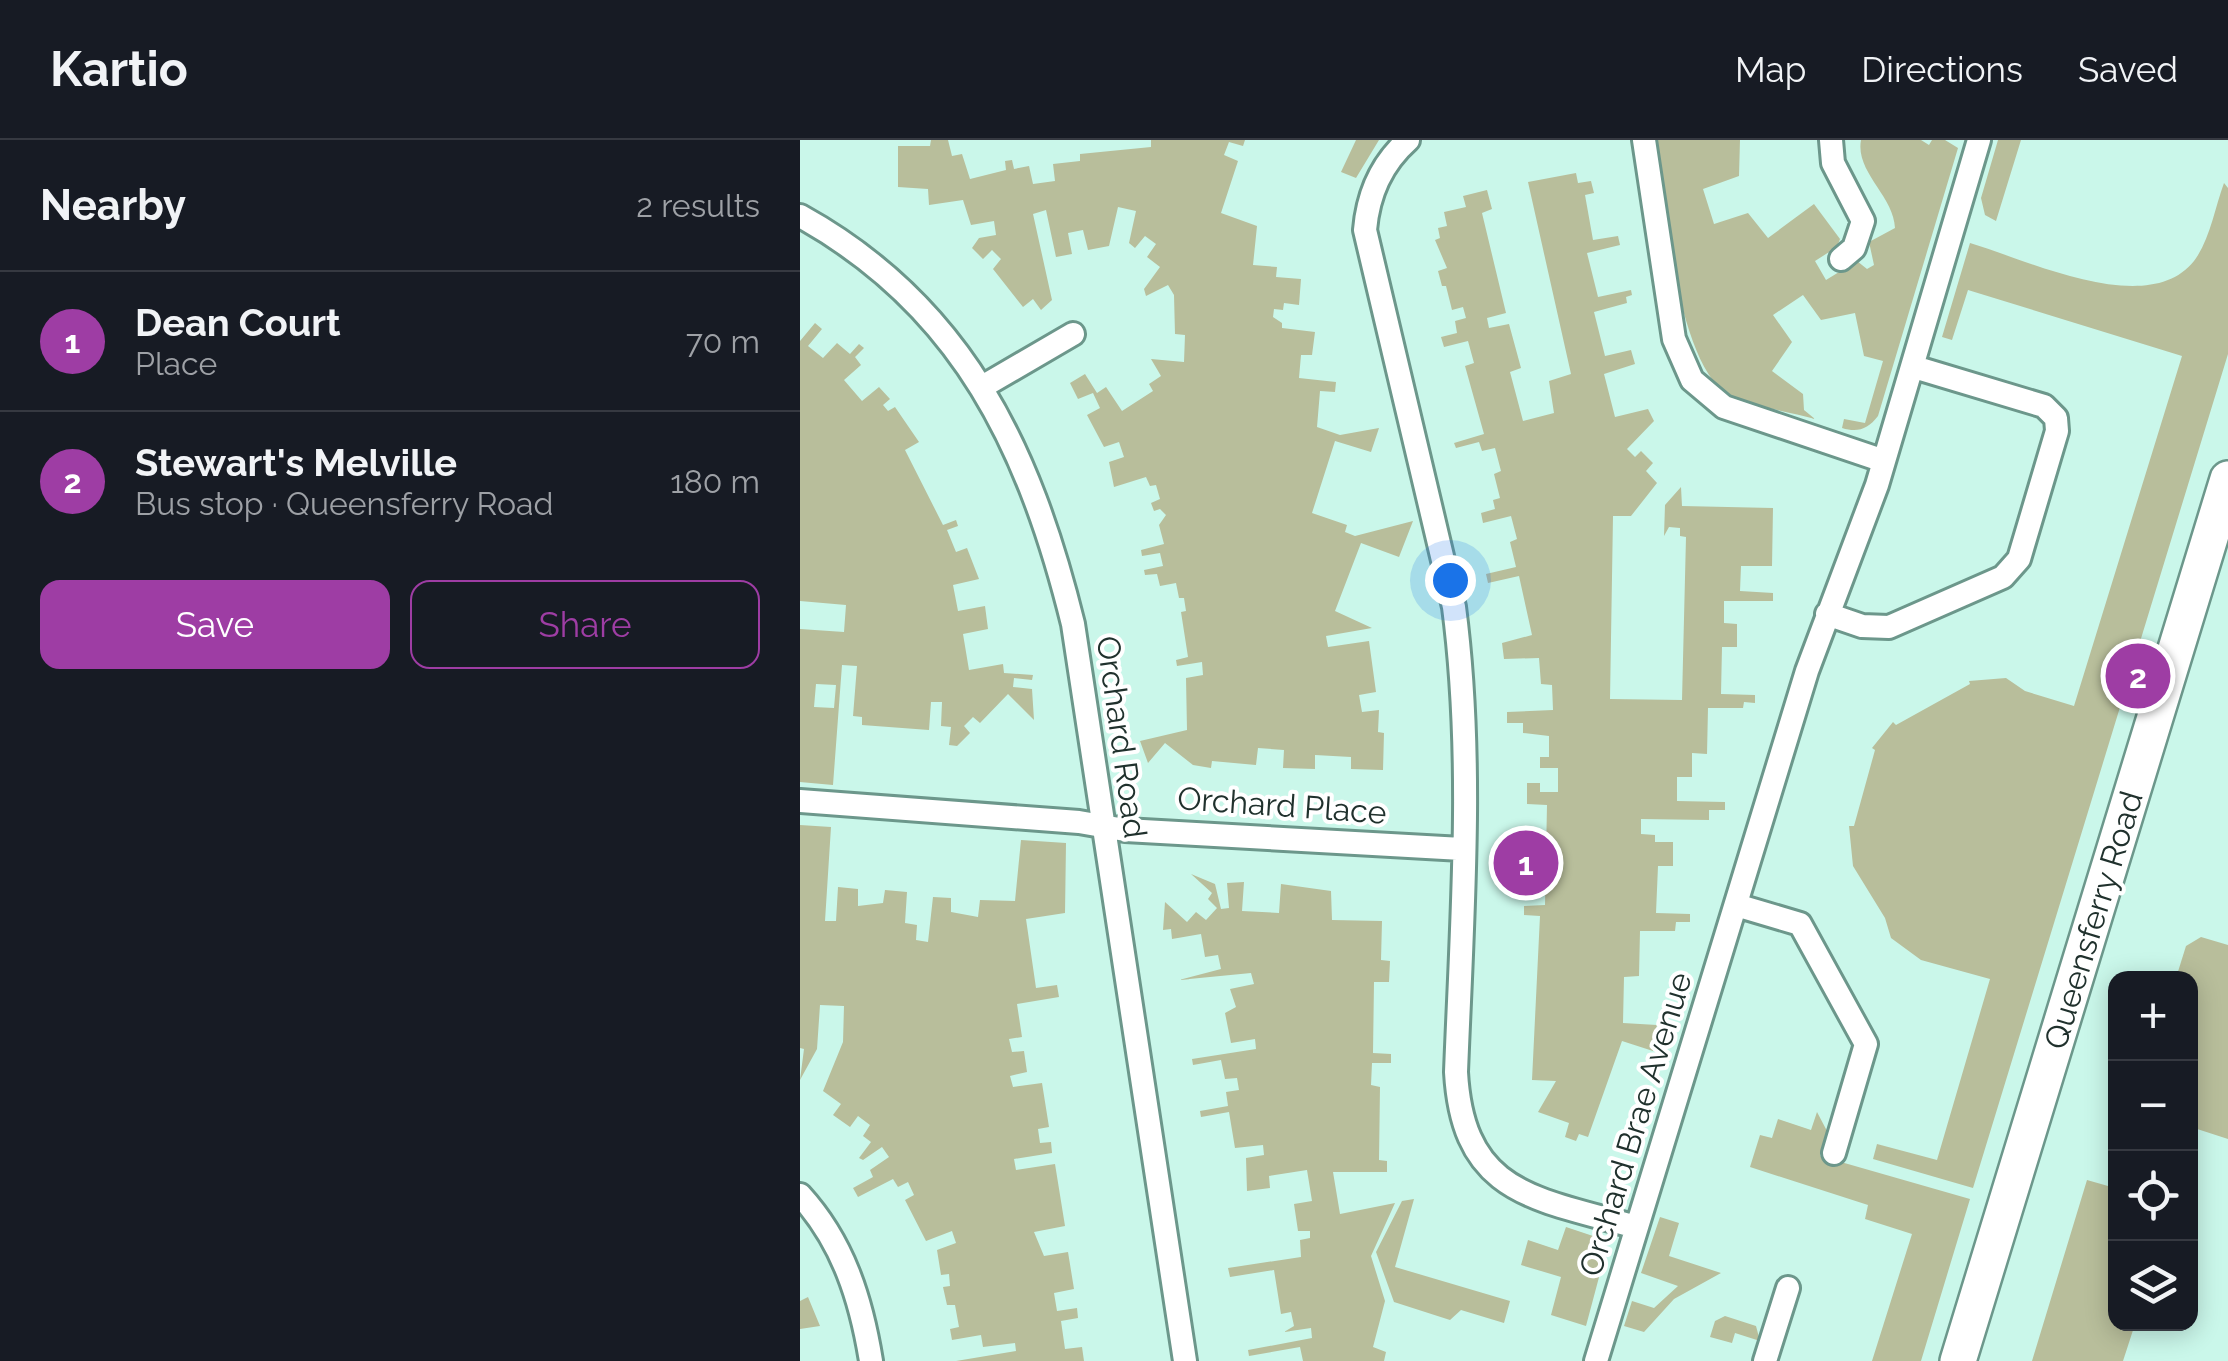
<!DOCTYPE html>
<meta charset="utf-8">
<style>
:root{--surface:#171b24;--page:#242831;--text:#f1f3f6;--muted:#9ea1a6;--line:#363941;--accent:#9e3da4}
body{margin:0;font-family:Raleway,sans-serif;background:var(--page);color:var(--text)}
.controls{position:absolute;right:30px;bottom:30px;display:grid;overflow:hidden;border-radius:20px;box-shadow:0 5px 25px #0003}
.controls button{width:90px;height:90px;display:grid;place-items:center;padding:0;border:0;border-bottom:2px solid var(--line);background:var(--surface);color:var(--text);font:50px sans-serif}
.you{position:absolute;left:650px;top:440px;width:35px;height:35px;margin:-25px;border:8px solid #fff;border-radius:50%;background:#1a73e8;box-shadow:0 0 0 15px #1a73e833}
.badge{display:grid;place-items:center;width:65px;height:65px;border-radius:50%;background:var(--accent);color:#fff;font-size:32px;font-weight:700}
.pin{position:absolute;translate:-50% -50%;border:5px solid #fff;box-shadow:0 2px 10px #0006}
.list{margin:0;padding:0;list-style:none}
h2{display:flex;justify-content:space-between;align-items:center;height:130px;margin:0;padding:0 40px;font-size:42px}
h2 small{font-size:32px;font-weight:400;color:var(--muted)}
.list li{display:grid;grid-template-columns:65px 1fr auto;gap:30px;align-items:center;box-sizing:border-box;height:140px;padding:0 40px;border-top:2px solid var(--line)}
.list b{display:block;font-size:38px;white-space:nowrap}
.list p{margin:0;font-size:32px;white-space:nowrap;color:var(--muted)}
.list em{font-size:32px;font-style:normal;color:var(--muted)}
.actions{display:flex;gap:20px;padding:30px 40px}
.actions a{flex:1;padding:22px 0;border:2px solid var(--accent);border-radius:20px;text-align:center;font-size:35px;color:var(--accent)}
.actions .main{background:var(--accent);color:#fff}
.icon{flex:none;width:55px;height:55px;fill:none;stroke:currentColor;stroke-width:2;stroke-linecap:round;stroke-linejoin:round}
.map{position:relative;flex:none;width:1428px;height:1221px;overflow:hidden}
header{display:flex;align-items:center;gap:60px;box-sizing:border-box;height:140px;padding:0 50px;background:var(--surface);border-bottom:2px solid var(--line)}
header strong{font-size:48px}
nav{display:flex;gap:55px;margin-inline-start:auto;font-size:35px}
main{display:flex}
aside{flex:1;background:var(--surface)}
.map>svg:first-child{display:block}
.green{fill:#b8be9b;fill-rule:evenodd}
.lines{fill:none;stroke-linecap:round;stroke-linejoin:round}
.minor-casing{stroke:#6c978b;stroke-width:28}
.primary-casing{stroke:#6c978b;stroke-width:40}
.minor{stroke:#fff;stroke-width:22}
.primary{stroke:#fff;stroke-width:35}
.labels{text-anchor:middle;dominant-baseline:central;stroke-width:8;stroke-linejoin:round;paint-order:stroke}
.street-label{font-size:32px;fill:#20312d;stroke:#fff}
</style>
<header>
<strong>Kartio</strong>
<nav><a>Map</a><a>Directions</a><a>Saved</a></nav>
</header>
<main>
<aside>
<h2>Nearby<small>2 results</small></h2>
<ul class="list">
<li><span class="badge">1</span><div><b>Dean Court</b><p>Place</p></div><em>70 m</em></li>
<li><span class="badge">2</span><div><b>Stewart's Melville</b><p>Bus stop · Queensferry Road</p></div><em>180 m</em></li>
</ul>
<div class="actions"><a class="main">Save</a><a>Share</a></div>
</aside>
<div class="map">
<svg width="1428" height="1221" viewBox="0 0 1428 1221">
<rect width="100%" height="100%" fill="#caf7ea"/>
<path class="green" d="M131,0H148L152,16L162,14L170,39L206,30L205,21L212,20L214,29L229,26L233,44L255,41L253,24L280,21V14L351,7V0H445L443,6L429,2L424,15L438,21L421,73L457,86L453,125L477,127L476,137L501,139L499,165L484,163L483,170L474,169L473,177L482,183V188L515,192L512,215H501L499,238L536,242L535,252L520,251L517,287L540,295L579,288L571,312L535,301L512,373L547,385L545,392L555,396L613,381L599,417L561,403L535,471L572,488L526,496L528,507L569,501L576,552L559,555L562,572L579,570L578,592L584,593L583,630L551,629V617L515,615V629L483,628L484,610L458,608L456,625L412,621L411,628L393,625L365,603L348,623L340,601L387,590L386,538L403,535L402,522L377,526L376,520L388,517L381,472L386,471L384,458H379L376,443L360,446L357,434L345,435L344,430L363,426L360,413L342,416L341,410L364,404L359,385L366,375L360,369L354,371L351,363L360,359L356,345L350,346L346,337L314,347L309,322L324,317L319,302L304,307L287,275L300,268L293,253L278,259L270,243L285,234L297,253L306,247L322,271L353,251L349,244L361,236L351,219L384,222L385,195L375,194L374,155L368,145L346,156L344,149L360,127L347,117L356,104L345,96L335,108L329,103L336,71L318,67L309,106L288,110L283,90L268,93L272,114L256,117L246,70L233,74L252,160L241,170L233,159L223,167L193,129L201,119L192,110L183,119L172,108L179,98L196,95L194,81L171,85L163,60L129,65L128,49L98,47V6H130Z
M556,0H579L556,38L541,32Z
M851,0H940L939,36L903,49L914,84L948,73L968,98L1014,64L1040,99L1037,107L1015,121L1026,140L1057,121L1067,129L1074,125L1069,102L1095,88C1094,56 1055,32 1061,0H1121L1129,5L1132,0H1145L1158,8L1078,276C1068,289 1058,293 1042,288L1044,279L1065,283L1083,221L1064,216L1055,173L1021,180L1003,155L973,175L992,202L972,231L1003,254L1004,270L1015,279C988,271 951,267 927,253C879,227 862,55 851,0Z
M1198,0H1221L1196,81L1185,75L1181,58Z
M776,33L778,43L791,41L794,53L785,55L793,100L818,96L820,105L787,113L798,157L831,150L832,155L826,157L827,163L794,172L805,216L831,210L835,224L804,234L815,277L848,269L854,281L827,309L835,317L841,311L853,323L846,331L857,343L831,376H813L810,559L882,560L886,397L880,396V388L869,387L864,396L865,365L881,347L882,366L973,368L972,426H941L940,451L973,453V461H924V483L937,484V507H922L921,554L955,555V563L944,562L943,568H908L907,614L892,613V637H877V661L925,662V670H909V680L841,679V694L855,695V702H873V726H858L856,773L890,774V782H876L875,791H840L839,836L824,837L823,883L857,885L853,911L822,901L788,997L779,994L776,1001L765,997L769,983L738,972L756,941L732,940L740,776L724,775V766L745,765L747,665L727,664V643H740V652H758V628H740V617H749V596L723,593V583H707V572L753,570L752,545L741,544L739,518L704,519L702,503L732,495L719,436L688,443L686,434L716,427L710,402L717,399L711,376L683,383L681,373L695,369L693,360L700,358L694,334L701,331L695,308L682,311L679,302L656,308L654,303L684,294L665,226L674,223L668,201L644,207L641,197L657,193L655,181L666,178L663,167L652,170L646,146H642L638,131L647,128L635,100L640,98L638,88L647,86L644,72L666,67L663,56L687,50L692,69L682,73L706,173L687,178L689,188L709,184L721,228L710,232L723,281L754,273L749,241L771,234L728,42Z
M1424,43L1428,48V214L1173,1048L1073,1019L1077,1004L1137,1020L1190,839L1121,820L1091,798L1085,778L1053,726L1049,686H1054L1075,610L1072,608L1093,582L1096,585L1170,544L1169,541L1206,538L1225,551L1274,566L1382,216L1168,150L1152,200L1142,197L1170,103C1228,120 1348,179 1394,121C1410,100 1415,67 1424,43Z
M15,183L22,189L8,206L23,218L37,203L50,214L59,204L64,208L55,217L61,225L44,240L62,261L79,247L90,259L83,265L88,271L95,267L119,302L105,310L143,385L156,380L158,386L147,390L156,412L167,408L179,439L153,445L158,471L185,466L188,489L163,494L169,530L203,524L204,533L233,535L232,540L214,538L213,547L232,549L234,580L208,554L180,583L173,577L164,586L170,593L157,606L149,605L151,587L141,586L142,562H131L129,590L62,585V577L53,576L57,526L42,525L33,645L0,642V489L44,492L46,465L0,461V201ZM16,544L36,545L34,568L14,567Z
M0,685L31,687L25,781H36L38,747L58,749V766L83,763L85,750L107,752L105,783L117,785L116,800L128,802L133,757L151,758V772L178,777L180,760L215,761L221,700L266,703L265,773L226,779L236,848L257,845L259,857L217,864L222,897L209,899L212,912L224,911L227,932L210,936L213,947L242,943L249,987L238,989L240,1003L251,1002L252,1013L214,1019L216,1030L255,1024L265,1086L234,1092L244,1116L268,1112L274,1149L254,1153L257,1171L277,1168L278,1178L261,1181L265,1209L282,1207L284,1221H156L216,1211L215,1203L183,1207L181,1195L152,1200L150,1189L159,1187L155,1165H147L143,1147L150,1146L149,1134L141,1135L137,1110L156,1103L152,1091L126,1101L105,1060L114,1055L108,1042L98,1047L93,1039L58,1057L53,1048L73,1037L70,1030L89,1017L82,1007L63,1020L59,1018L71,1002L63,996L70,985L58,976L50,987L33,975L41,964L23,951L43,902L44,866L20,865L17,909L0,940L4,909L0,908Z
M391,734L415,744L421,769L429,768L427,743L444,742L442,771L479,773L481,744L531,751L532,780L582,781L581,820L590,821L589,842H574L573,913L591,914V923H572L571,945L580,947L579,1020L587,1021V1032H533L540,1074L595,1063L571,1116L585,1161L573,1207L586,1212L584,1221H503L500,1207L449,1216L448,1210L512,1198L511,1188L484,1192L494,1186L491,1172L481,1174L474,1130L430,1137L428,1128L501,1117L500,1100L510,1098V1091H498L494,1064L512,1061L507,1030L469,1036L470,1048L447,1051L446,1018L464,1015L463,1005L435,1008L429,972L401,977L400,971L428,966L426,952L439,950L437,938L425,939L421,920L393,925L392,919L456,909L455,899L431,903L425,873L436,867L430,849L454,844L451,833L379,840L421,829L418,815L405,817L401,794L372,799L371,789L363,790L365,762L387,782L396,772L406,780L417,768L408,759L412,753Z
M1401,797L1428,805V999L1391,987L1390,838H1376L1386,806Z
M1017,972L1027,991L1020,1016L1170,1059L1121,1221H1072L1112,1094L1065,1079L1068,1065L950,1027L960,995L972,998L978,979L1011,990Z
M1287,1040L1315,1048L1316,1184H1335L1323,1221H1232Z
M614,1059L595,1127L710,1161L704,1183L661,1170L650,1180L594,1162L576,1112L602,1061Z
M860,1077L879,1083L869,1116L921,1133L874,1159L844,1192L824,1186L832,1161L854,1168L878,1146L841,1133Z
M766,1087L799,1098L806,1111L786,1186L751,1175L761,1137L721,1125L728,1100L758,1110Z
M8,1157L20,1186L0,1189V1161Z
M925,1176L956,1186L960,1201L935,1193L932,1203L910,1197L915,1181Z"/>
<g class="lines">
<g class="minor-casing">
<path id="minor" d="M608,0C581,24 568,54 565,90L654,467C674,620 662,777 656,932C663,1055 735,1058 836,1087
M844,0L874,199L892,240L924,267L1084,321
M1031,0L1033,23L1063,81L1054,108L1041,119
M0,76C163,166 230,310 273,484L385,1221
M182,247L273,194
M1027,474L1062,486L1089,487L1203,437L1219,419L1257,291L1256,278L1244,266L1114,227
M0,661L279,682L325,690L662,709
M936,765L1000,784L1066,904L1034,1013
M0,1055C43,1102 61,1159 71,1221
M796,1221L1007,531L1077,345L1179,0
M965,1221L988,1148"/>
</g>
<g class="primary-casing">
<path id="primary" d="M1158,1221L1428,339"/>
</g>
<use href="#minor" class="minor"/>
<use href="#primary" class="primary"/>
</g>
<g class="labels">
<g class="street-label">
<text transform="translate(322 597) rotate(82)">Orchard Road</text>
<text transform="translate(482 665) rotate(4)">Orchard Place</text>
<text transform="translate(1293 780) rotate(-73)">Queensferry Road</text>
<text transform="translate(835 984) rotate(-73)">Orchard Brae Avenue</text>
</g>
</g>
</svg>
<div class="controls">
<button>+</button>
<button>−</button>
<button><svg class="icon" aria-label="locate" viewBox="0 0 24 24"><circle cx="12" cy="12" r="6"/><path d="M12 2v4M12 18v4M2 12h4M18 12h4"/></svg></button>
<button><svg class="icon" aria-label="layers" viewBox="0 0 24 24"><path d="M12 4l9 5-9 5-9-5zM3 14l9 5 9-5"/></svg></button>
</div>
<div class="you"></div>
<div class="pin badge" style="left:726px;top:723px">1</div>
<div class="pin badge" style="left:1338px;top:536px">2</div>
</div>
</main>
